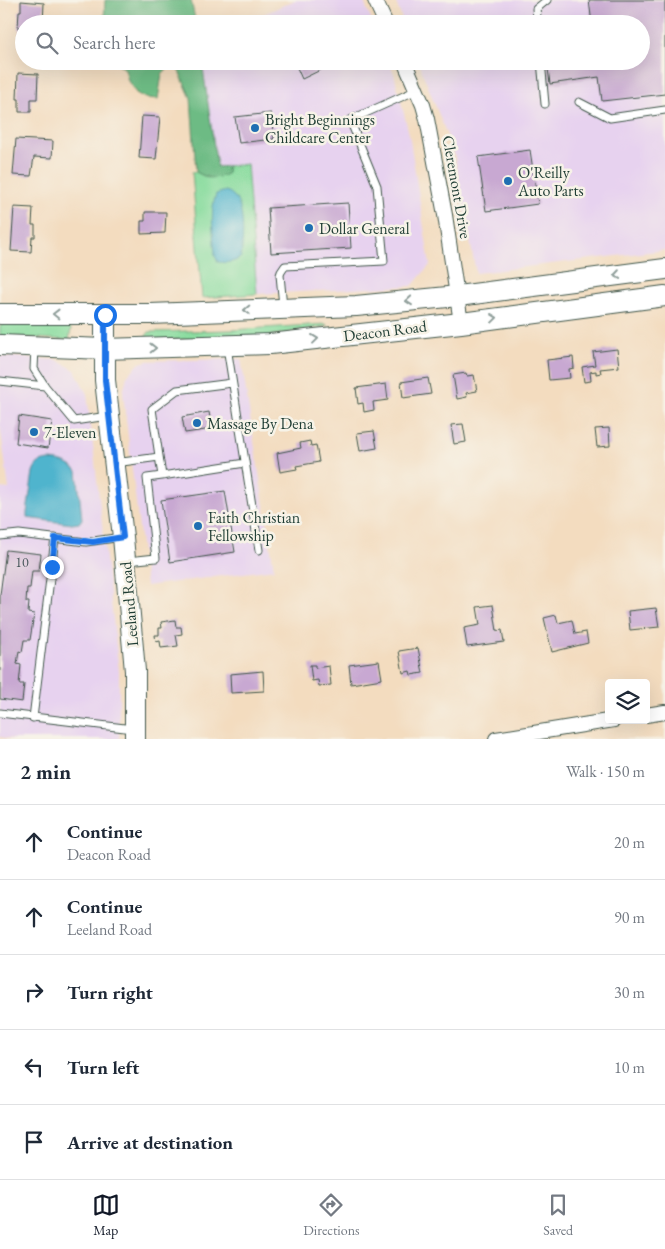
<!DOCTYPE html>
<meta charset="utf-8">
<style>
:root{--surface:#fff;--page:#f2f2f3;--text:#1f2937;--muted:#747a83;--line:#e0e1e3;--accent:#111827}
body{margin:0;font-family:"EB Garamond",serif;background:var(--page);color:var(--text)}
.controls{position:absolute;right:15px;bottom:15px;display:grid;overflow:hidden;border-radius:5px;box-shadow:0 5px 20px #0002}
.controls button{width:45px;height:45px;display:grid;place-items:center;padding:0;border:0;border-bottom:1px solid var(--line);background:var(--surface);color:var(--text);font:25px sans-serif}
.stop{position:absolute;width:15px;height:15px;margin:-11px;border:4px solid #1a73e8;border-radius:50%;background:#fff}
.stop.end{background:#1a73e8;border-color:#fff;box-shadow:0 1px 5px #0008}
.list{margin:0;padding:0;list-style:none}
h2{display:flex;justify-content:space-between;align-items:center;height:65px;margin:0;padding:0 20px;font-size:21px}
h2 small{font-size:16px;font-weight:400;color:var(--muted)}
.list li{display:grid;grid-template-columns:32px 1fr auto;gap:15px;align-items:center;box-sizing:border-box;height:75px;padding:0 20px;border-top:1px solid var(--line)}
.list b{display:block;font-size:19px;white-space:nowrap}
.list p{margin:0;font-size:16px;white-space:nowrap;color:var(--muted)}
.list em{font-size:16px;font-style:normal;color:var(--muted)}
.icon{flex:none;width:28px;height:28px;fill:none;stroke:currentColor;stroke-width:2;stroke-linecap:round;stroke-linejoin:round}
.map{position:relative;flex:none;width:665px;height:739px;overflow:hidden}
.search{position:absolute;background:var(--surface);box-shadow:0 5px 20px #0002;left:15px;right:15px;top:15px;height:55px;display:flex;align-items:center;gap:12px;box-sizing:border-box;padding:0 18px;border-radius:28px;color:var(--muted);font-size:19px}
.sheet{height:440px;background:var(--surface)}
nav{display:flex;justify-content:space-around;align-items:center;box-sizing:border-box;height:70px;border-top:1px solid var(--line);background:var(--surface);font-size:14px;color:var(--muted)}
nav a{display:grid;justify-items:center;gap:2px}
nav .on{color:var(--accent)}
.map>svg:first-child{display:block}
.built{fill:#e7d2ef}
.green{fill:#87db9d;stroke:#538c68}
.forest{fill:#6dbb84;stroke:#467c5c}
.water{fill:#4fb4cd;stroke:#377880}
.building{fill:#c8a8d2}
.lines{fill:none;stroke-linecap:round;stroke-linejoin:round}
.service-casing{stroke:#3f5549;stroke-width:9}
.minor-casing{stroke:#3f5549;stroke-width:16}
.secondary-casing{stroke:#3f5549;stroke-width:22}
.service{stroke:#fff;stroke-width:7}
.minor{stroke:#fff;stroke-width:14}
.secondary{stroke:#fff;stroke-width:20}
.oneway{stroke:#8f9e9a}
.route{stroke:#1a73e8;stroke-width:6}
.poi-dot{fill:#1f6fb2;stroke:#f7f3e8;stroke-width:2}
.labels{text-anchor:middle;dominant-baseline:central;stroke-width:5;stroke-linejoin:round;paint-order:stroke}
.number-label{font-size:14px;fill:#49585c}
.poi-label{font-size:16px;fill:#1f3d34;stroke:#f7f3e8;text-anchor:start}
.street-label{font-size:16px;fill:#1f3d34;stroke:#f7f3e8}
</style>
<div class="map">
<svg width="665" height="739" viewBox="0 0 665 739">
<rect width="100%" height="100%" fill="#f7f3e8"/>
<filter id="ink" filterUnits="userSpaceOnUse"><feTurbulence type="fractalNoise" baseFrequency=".02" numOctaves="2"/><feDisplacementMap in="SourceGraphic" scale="10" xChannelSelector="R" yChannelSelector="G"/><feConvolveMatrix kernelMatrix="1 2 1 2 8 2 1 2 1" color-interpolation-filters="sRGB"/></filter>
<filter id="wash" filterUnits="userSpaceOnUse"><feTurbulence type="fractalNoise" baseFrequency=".0096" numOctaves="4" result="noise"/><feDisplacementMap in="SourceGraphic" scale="20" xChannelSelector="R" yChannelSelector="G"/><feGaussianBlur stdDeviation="1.12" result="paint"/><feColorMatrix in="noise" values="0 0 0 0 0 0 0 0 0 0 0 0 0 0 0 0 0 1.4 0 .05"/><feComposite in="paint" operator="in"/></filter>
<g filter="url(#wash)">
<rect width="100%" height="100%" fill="#f3dcbf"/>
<path class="built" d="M295,0H363L373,24H242Z
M395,0H665V250L476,273L454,153L418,61H641V24H404Z
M202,61H388L394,74L409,134L430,265L412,286L257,294L247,164L217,167Z
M0,356L57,360L75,370L87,394L119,671V739H13L0,737V488L9,489L0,426Z
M241,359L274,569L146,586L123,393L127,376L140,363L147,361Z"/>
<path class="green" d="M247,164L257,294L202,298L192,172H196L208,178L227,174V166Z
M64,322L68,324L71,329L69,340L2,336L0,334V327L3,323Z
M326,324L327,326L257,338L147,340L146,336L149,332L231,330Z"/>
<path class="forest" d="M105,0H191L196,24H104Z
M115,61H202L217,167L227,166V174C213,180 210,179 196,172L191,98L179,71L170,66L162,74L158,99L145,98L136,93L128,81L125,69Z"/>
<path class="water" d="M226,191C247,197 243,240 241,257C234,263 227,263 218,262L215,256C214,236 209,213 216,194Z
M50,460C61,461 69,463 77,471L82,519L79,523L72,524L27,518V513L33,472C36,463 40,461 50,460Z"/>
<g id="blocks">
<path class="building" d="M589,0H665V94L602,101L599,77L550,84L547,61H641V24H592Z
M21,1L44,3L43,24H24V35H19L20,29L18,28L19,11H21Z
M294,61H339L302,79Z
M18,73L38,74L37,99H31V112H19V99H17Z
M271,113L274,139L239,143L235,117Z
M142,116L160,117L156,159L139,158Z
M16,139L53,141L52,158L34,157L31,176L13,175Z
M530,150L538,204L486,211L478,157Z
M348,203L351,248L271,253L268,208Z
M14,207L33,208L32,225H35V237H32L31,252L11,251Z
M145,212H166L165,233L141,234V221H145Z
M617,349L619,367L600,369L601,373L596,374V371L590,372L591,381L584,382L582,367L595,365L593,352Z
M573,357L574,368L569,369L570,378L549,380L547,360Z
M466,373L467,376L474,375L477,391L466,393L467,397L457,399L453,375Z
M428,378L431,394L403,398L401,382Z
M386,384L388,400L373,402L374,410L364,412L363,403L358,404L356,388Z
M209,412L212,429L185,433L182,417Z
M19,416L52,421L48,448L16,443Z
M463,424L466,442L454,444L451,425Z
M609,428L610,446L597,447L595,429Z
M374,431L377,448L360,451L357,433Z
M310,441L311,446L316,445L319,462L296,466L297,469L280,472L277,453L301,448L300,443Z
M225,491L235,552L170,562L161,500Z
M6,550L41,554L39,571H32L30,588H27L26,602H29L28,613L34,614L30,640H24L22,652L19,651L17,664L21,665L19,684H24L22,702L0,699V595Z
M493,605L497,631L502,630L504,642L467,647L464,628L480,625L477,607Z
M656,608L659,627L630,630L628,611Z
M556,615L558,623L572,620L575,634L586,632L588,643L552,652L544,618Z
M175,620L176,627H181L182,634L176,635L178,646L161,648L160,641L156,642L155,635H159V628H162L161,622Z
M418,648L423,673L411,675L410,671L403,673L399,651Z
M379,661L382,679L351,684L349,665Z
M310,665H315V668L329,666L331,685L319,686L318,680L312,681Z
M263,671L264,691L231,693L230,674Z"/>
</g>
</g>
<g filter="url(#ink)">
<use href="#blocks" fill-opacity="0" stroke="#3f5549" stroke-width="1"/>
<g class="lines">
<g class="service-casing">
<path id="service" d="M538,24L536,9L547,0
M541,61L545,104
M579,102L610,118L665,110
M283,306L280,275L281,272L285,266L384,261L377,186L350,120L417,90
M227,347L259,550
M35,348L34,369L45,386L74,421L108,416
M0,381L45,386
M232,383L177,390L152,409L162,476L245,463
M115,463L159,457
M0,536L19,534L86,542L122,537
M128,561L156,558L147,478L162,476
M0,713L133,729
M33,718L55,538"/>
</g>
<g class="minor-casing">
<path id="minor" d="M375,0L386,24
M404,61L423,105L427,119L445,215L461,323
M646,715L665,712
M496,739L614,720"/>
</g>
<g class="secondary-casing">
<path id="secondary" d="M0,314H150L356,306L458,296L665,269
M105,315V380L123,537L135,671V739
M0,345L104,349L270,344L461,323L665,296"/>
</g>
<use href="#service" class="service"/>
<use href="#minor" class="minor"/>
<use href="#secondary" class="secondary"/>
</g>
<defs><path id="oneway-chevron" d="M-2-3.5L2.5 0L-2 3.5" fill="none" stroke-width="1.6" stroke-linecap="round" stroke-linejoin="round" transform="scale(1.25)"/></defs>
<g class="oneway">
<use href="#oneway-chevron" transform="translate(617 275) rotate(172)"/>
<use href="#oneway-chevron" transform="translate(409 301) rotate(175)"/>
<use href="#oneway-chevron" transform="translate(247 310) rotate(178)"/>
<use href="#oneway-chevron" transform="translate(56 314) rotate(-179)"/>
<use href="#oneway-chevron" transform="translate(494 318) rotate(-7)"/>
<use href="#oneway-chevron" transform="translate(315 339) rotate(-7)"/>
<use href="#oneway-chevron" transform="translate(153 348) rotate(-1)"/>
</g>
</g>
<g class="lines" filter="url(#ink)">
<path class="route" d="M52,567L55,538L93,542L123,537L105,380V315"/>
</g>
<g class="poi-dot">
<circle cx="255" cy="128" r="5"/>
<circle cx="508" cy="181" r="5"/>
<circle cx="309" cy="228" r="5"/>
<circle cx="197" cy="423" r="5"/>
<circle cx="34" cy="432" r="5"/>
<circle cx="198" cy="526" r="5"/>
</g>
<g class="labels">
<g class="number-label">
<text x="22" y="562">10</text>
</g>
<g class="poi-label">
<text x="265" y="119">Bright Beginnings<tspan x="265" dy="18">Childcare Center</tspan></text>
<text x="518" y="172">O'Reilly<tspan x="518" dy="18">Auto Parts</tspan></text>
<text x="319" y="228">Dollar General</text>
<text x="207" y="423">Massage By Dena</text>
<text x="44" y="432">7-Eleven</text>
<text x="208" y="517">Faith Christian<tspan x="208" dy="18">Fellowship</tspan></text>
</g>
<g class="street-label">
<text transform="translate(457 187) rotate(80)">Cleremont Drive</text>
<text transform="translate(385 331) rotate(-7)">Deacon Road</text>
<text transform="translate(129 604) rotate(-95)">Leeland Road</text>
</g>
</g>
</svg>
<div class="controls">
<button><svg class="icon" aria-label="layers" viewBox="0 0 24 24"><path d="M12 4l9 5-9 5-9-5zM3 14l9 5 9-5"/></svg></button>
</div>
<div class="stop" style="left:105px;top:315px"></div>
<div class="stop end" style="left:52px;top:567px"></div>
<div class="search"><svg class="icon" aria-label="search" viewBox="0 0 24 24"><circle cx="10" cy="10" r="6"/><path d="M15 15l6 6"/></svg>Search here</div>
</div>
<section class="sheet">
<h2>2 min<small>Walk · 150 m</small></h2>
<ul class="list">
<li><svg class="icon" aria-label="ahead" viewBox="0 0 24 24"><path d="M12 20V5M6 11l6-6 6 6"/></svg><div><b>Continue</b><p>Deacon Road</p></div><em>20 m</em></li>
<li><svg class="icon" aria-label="ahead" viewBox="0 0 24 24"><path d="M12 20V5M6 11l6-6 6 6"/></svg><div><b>Continue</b><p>Leeland Road</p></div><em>90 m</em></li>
<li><svg class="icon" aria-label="right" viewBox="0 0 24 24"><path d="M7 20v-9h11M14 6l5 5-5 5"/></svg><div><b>Turn right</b></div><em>30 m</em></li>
<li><svg class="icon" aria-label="left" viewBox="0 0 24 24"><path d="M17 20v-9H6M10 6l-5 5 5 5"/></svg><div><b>Turn left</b></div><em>10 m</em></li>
<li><svg class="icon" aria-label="arrive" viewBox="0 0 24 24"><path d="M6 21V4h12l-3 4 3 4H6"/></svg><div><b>Arrive at destination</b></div></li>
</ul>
</section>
<nav>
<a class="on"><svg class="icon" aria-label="map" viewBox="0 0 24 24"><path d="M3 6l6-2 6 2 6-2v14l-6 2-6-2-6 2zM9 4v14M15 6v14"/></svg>Map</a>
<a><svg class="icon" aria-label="directions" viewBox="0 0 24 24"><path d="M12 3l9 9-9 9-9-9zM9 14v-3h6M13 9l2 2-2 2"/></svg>Directions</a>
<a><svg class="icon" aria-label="saved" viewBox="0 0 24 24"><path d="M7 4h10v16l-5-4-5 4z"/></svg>Saved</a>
</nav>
